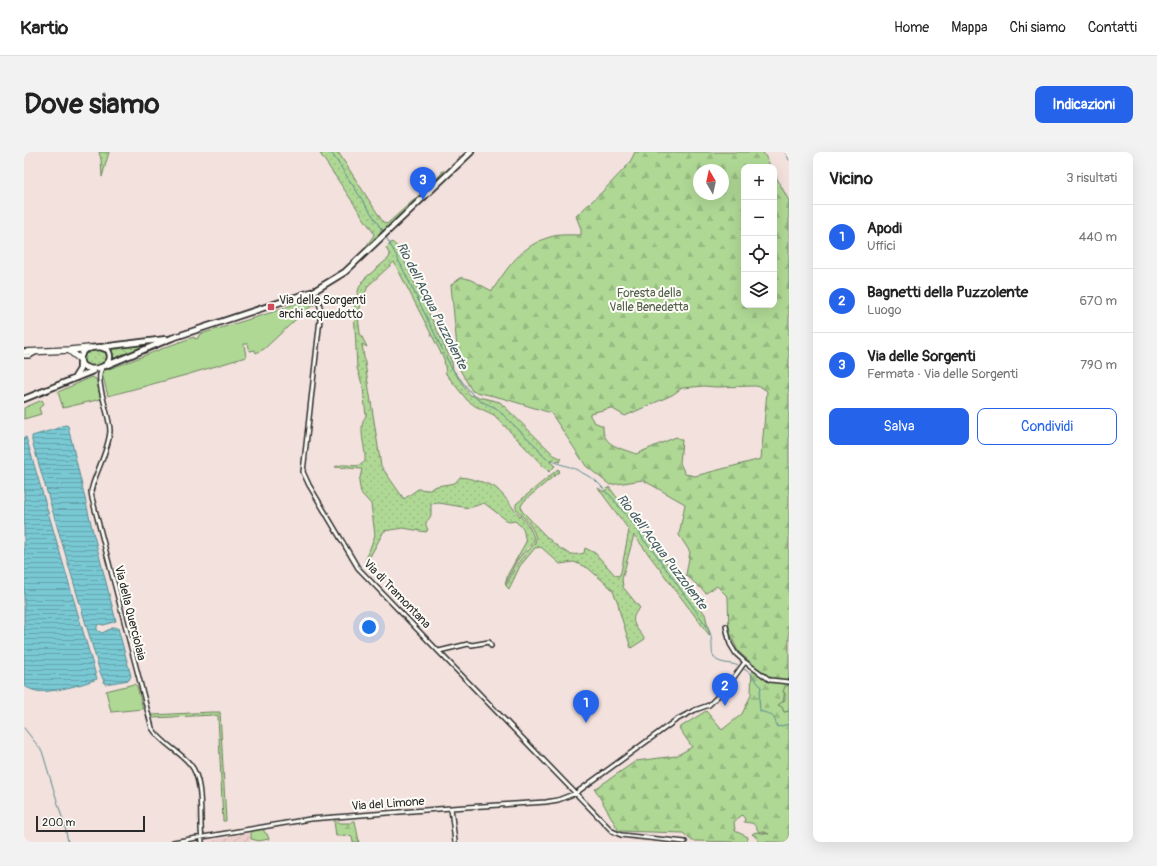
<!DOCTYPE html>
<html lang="it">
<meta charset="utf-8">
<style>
:root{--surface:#fff;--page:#f2f2f2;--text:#222;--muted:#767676;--line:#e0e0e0;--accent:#2563eb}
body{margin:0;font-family:Pangolin,sans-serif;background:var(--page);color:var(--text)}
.controls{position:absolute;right:12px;top:12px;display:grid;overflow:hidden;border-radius:8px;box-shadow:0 4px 16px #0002}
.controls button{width:36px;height:36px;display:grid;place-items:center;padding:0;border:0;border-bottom:1px solid var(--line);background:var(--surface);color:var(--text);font:20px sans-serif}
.compass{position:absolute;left:669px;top:12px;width:36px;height:36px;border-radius:50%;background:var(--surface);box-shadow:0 4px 16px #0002;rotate:351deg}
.scale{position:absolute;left:12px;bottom:10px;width:109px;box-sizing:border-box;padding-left:4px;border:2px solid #2b2b2b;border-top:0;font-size:11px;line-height:14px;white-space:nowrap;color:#2b2b2b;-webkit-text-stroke:3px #fdfcf7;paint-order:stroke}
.you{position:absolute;left:345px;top:475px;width:14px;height:14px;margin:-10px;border:3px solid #fff;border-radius:50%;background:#1a73e8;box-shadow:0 0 0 6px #1a73e833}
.badge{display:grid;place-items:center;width:26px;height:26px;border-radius:50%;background:var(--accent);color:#fff;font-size:13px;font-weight:700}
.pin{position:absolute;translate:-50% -33px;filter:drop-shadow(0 1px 2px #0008)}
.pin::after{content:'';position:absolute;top:21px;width:14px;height:12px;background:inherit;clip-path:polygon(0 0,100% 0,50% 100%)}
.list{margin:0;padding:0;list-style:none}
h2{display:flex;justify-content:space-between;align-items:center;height:52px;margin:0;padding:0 16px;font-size:17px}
h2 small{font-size:13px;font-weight:400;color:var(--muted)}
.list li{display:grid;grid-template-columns:26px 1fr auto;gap:12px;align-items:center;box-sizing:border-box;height:64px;padding:0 16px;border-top:1px solid var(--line)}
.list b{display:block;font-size:15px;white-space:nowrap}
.list p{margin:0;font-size:13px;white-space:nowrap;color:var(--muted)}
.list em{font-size:13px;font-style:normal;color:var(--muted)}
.actions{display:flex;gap:8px;padding:12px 16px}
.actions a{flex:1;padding:9px 0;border:1px solid var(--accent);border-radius:8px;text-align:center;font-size:14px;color:var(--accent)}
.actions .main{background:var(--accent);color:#fff}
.icon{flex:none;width:22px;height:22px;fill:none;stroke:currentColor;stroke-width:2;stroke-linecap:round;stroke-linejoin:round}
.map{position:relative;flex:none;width:765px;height:690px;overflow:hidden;border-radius:8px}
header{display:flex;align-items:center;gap:24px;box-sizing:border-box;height:56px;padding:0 20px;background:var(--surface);border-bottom:1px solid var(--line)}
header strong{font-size:19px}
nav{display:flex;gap:22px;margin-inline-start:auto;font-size:14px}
.intro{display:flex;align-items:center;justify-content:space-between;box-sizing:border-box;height:96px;padding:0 24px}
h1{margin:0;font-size:28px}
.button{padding:10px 18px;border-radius:8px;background:var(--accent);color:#fff;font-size:14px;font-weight:700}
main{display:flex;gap:24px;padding:0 24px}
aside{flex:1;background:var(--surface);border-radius:8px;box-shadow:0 4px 16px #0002}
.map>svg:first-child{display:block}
.industrial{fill:url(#industrial-furrows)}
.grass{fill:url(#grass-dots);stroke:#6d8260}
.forest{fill:url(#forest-firs);stroke:#6d8260;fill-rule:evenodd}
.garden{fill:#afd895;stroke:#6d8260}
.water{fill:url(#water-rules);stroke:#5a8a90}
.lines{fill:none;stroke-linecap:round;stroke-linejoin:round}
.stream{stroke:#5a8a90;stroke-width:1}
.minor-casing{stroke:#2b2b2b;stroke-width:6}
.secondary-casing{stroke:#2b2b2b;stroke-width:8}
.trunk-casing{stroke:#2b2b2b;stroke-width:8}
.minor{stroke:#fdfcf7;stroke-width:3}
.secondary{stroke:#fdfcf7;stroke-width:4.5}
.trunk{stroke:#fdfcf7;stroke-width:5.5}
.poi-dot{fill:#d1495b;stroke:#fdfcf7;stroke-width:1.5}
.labels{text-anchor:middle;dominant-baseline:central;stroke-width:4;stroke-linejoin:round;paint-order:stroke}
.park-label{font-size:12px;fill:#535f4b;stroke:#fdfcf7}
.poi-label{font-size:12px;fill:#2b2b2b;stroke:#fdfcf7;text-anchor:start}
.street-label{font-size:12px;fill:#2b2b2b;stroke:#fdfcf7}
.water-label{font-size:13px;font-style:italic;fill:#425a5e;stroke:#fdfcf7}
</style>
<header>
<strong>Kartio</strong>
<nav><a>Home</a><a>Mappa</a><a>Chi siamo</a><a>Contatti</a></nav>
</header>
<div class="intro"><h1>Dove siamo</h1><a class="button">Indicazioni</a></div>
<main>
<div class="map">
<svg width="765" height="690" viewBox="0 0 765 690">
<defs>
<pattern id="industrial-furrows" width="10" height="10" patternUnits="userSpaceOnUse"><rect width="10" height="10" fill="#ecceca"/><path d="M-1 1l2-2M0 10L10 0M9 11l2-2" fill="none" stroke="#cbb1ae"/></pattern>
<pattern id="grass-dots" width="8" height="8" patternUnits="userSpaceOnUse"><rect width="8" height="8" fill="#afd895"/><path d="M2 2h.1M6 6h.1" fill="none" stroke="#97ba81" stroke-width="1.8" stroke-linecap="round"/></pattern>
<pattern id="forest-firs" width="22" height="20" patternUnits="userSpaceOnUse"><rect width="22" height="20" fill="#afd895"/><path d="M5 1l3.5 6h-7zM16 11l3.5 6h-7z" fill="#97ba81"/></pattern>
<pattern id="water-rules" width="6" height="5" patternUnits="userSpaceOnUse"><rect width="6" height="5" fill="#79c9d4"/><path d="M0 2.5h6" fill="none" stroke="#63a3ac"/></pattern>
</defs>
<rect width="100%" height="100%" fill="#f3e1dd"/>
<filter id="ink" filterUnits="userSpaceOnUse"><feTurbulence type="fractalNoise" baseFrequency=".025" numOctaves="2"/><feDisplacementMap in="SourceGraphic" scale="8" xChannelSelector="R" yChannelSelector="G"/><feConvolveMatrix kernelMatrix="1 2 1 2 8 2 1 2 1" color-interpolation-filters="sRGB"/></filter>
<g filter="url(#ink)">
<path class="industrial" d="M225,681L227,690H181Z"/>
<path class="grass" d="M75,0H85L78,25L77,7Z
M295,0H314L359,70L363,72L402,37L403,32H407L418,21V19H421V22L362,77L360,79L357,76V82L341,96L350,83L349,80Z
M368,90L378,99L376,100L428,210L429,218L446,243L476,250L530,303L538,307L535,310L527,307L526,310L531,314L525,320L470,263L451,254L443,248L422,222L420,207L370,110L344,134L337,151L334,165L336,181L343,195L338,192L357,314L380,347L394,337L404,338L413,334L431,331L436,325C446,326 464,331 472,336C480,343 486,352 492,360C500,368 509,376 510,389L492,410L481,433L484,422L502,390L499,376L491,369L485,370L460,351L445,356L415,351L407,352C407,355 407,359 407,363C404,371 399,368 404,378L402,380L379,376L360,379L343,410H341L351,383L347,352L337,341L335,330L338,317L311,315C322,309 333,319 341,309C342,295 333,275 342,264L339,235L333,216L330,156L335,136L340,127L365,106L366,103L362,96Z
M126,192L88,207L89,203L85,197Z
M77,198L84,202V205C80,215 69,215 60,213L58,207C62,198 69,199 77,198Z
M534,317L536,319L500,349L497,354L498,359C510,371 527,392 542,400C547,403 554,403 560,401L561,396L571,401L591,423L595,424L597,420L605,378L574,336L580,340L585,335L681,462L686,484L610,383L598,427L599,435L616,456C603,468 612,475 621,487L607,496L596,461L594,451L588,437L564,416L550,410L536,412L517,395L511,396L496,414L485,437L482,434L493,412L511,391C514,377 500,367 492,357V352Z
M188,560H196L202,669H199L194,564L190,563L128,566V563Z"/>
<path class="forest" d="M611,0H739L747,15H720V153H750V21L765,49V534L761,535C761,543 757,553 760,560L765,559V690H735L733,686L728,682L732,680L745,682L740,680H735C728,669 731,672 720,670L721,667L718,663L710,670L711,679L724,685L723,690L668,689L659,681L595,679L571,637L612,609L652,604L668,595L655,576L682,559L698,578L718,562L727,543L728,512L714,499L705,480L704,445L693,434L682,441L662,423L666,400L655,383L661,352L619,328L586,333L562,314L527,261L478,246L448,239L435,216L427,133L438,125L447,128L468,139C483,116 498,93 526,85C535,82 547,83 557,83V77L552,64L579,39L605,12ZM675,18H699V42H675ZM680,234L692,235L731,234L737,235L743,239L737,307L671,324L661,322L656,311L658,288L652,285L612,302C597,296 578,294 579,274L570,270L566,264V261L587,256L601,264L648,243L658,236Z
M310,669H313L316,671H327L328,669H331L335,690H329L328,685L322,683L312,684Z
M240,676V680L243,682L245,687L235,689L227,687V677Z"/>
<path class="garden" d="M289,145H291L293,151L282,158L240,197L232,201L231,198L226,199L224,192H220L222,205L162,223L84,244L78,221L79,219C110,209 139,195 170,185L171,187L174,186L175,183L177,182L249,160Z
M68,225L72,227L77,247L39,256L34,240Z
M18,248L20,252L15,256L17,262L0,267V256Z
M110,532L113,534L119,557L87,560L82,539Z
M761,534H765V559L760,560L758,555L754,553L761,548V541L759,540Z"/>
<path class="water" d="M42,273L44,274L67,372L92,469L80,473L75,472L73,474V478L78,481L90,475L94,476L107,524L105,528L81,532L76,520L8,289V284L35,276L37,274Z
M2,285L73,527C61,532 24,542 12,539C8,538 4,536 0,534V286Z"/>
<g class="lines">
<path class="stream" d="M307,0L360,81
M761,0L765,8
M361,83L372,103L427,215L448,242L454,248L472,256L514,296C520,312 540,311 553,318C559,321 566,325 572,329C578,334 581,340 587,344L616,381L620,389L628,397L684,476C685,479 687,482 687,485C690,495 684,506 697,510C703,512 710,511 716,515
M718,516L726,521L737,535L735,546L736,559C748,563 750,562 753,575L765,572
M0,576L18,599L41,675L44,690"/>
<g class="minor-casing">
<path id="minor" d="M290,139L293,144L297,158L279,320L285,333L334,416L588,679L597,683L661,690
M0,204H6L11,201
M78,216C70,229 86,262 86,279C85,296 74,316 69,332L67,339L68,346L128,576C138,592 154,598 166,612C181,629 175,668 178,690
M702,474L706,492L712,502L721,510L746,528L765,530
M415,499L444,492L448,493L465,490L467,494
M427,656L431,690
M149,690L286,667L427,656L522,650L534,648L552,641L652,568L671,558L685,553L703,535L721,510"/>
</g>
<g class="secondary-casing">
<path id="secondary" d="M76,195L84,198C93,214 68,222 58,213L56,207L59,199L66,196Z
M78,195L142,187
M81,214L148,186L290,139L321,120L447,0
M51,225L56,217V210
M0,247L69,219"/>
</g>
<g class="trunk-casing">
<path id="trunk" d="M46,199L56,207
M0,200L46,198L66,196"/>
</g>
<use href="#minor" class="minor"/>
<use href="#secondary" class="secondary"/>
<use href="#trunk" class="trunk"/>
</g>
</g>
<rect class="poi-dot" x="243" y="151" width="8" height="8" rx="2"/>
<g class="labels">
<g class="park-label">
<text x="625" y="141">Foresta della<tspan x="625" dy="14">Valle Benedetta</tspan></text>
</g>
<g class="poi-label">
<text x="255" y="148">Via delle Sorgenti<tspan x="255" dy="14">archi acquedotto</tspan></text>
</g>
<g class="street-label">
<text transform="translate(373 442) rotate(46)">Via di Tramontana</text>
<text transform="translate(106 461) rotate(76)">Via della Querciolaia</text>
<text transform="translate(364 652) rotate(-4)">Via del Limone</text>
</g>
<g class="water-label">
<text transform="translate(408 154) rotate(63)">Rio dell'Acqua Puzzolente</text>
<text transform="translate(638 400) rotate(53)">Rio dell'Acqua Puzzolente</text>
</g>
</g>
</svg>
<div class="controls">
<button>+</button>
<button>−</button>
<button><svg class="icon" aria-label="locate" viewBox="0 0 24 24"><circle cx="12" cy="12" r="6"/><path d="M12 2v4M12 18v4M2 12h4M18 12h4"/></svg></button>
<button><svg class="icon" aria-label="layers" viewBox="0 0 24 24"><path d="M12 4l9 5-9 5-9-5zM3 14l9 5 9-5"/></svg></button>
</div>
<svg class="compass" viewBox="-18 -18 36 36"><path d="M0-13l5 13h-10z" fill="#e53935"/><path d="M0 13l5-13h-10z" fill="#767676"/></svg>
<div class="scale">200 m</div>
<div class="you"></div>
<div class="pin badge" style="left:562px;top:571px">1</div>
<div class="pin badge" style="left:701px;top:554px">2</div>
<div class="pin badge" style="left:399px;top:48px">3</div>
</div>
<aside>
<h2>Vicino<small>3 risultati</small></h2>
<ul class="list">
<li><span class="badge">1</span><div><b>Apodi</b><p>Uffici</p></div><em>440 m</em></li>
<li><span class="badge">2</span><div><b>Bagnetti della Puzzolente</b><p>Luogo</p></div><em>670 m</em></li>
<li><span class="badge">3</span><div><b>Via delle Sorgenti</b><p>Fermata · Via delle Sorgenti</p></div><em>790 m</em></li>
</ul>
<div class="actions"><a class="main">Salva</a><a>Condividi</a></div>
</aside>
</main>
